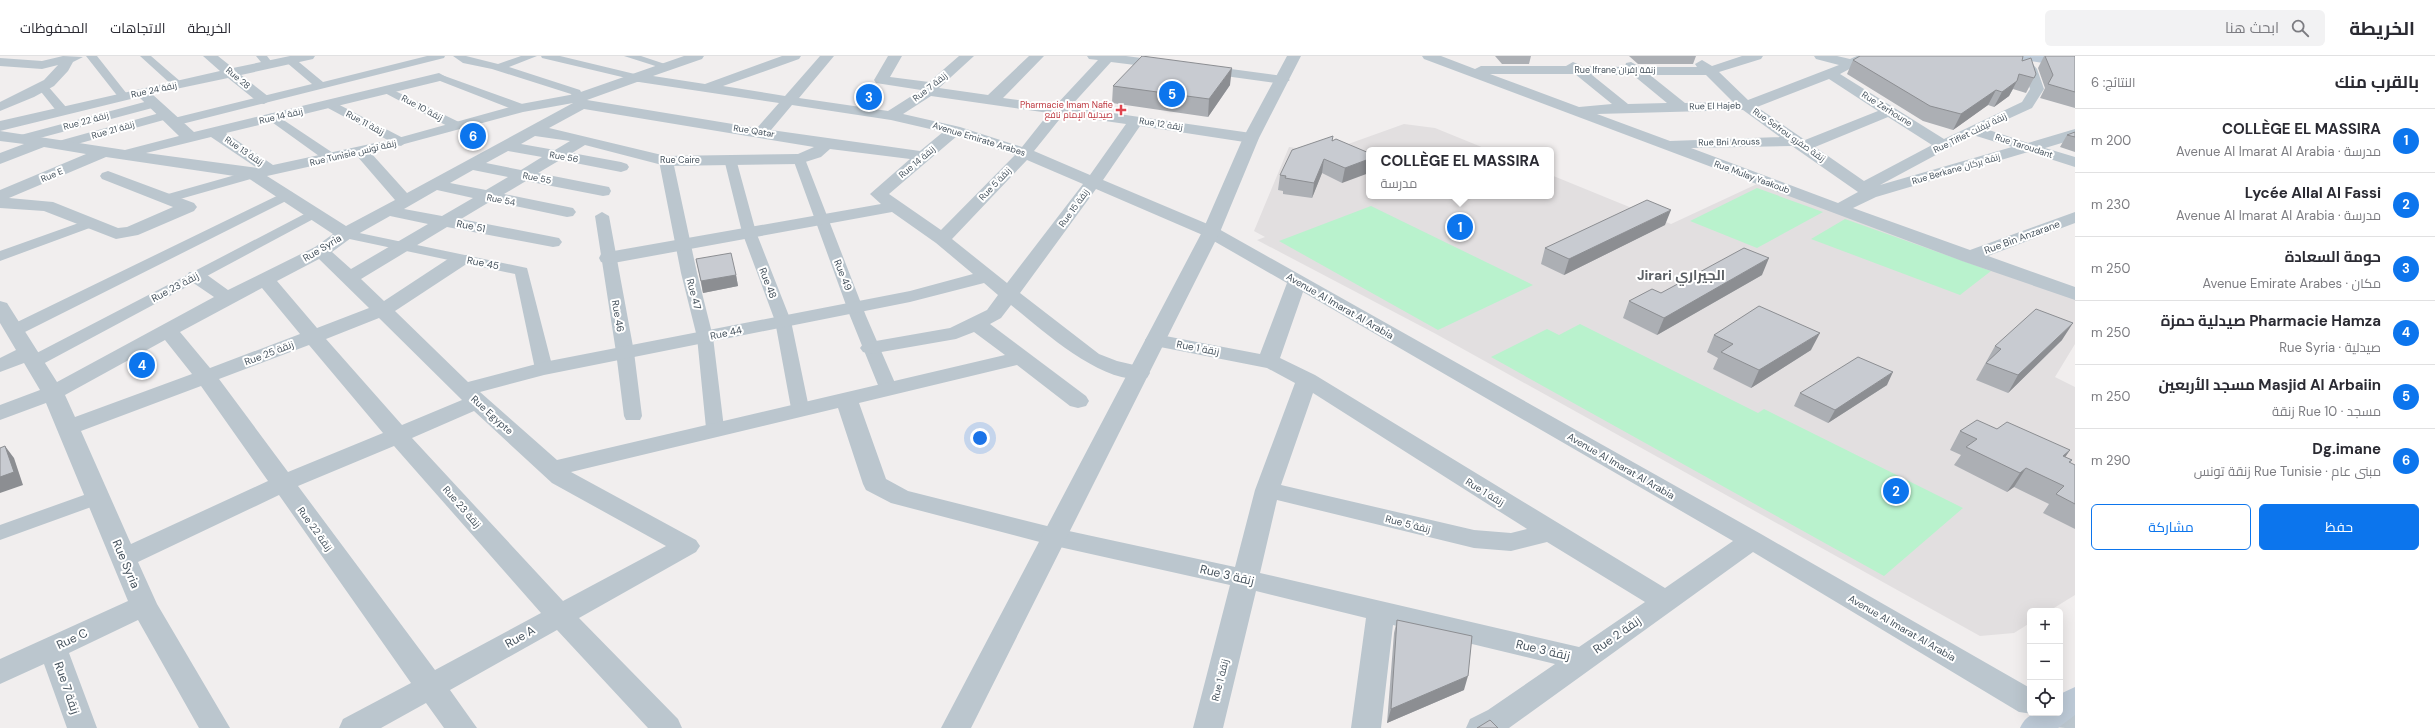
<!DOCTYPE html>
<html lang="ar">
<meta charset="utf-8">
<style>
:root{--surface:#fff;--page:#f2f2f3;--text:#2b2b33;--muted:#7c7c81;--line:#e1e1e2;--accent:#0c75ed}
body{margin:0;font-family:"DM Sans",Cairo,sans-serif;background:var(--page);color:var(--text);direction:rtl}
.controls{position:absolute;right:12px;bottom:12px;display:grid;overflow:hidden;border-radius:6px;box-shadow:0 4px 16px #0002}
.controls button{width:36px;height:36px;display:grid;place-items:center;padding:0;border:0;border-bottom:1px solid var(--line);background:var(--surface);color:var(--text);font:20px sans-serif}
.you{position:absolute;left:980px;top:382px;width:14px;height:14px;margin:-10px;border:3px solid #fff;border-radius:50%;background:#1a73e8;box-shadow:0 0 0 6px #1a73e833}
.badge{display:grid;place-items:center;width:26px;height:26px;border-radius:50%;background:var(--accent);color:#fff;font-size:13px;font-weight:700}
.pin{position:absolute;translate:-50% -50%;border:2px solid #fff;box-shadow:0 1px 4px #0006}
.popup{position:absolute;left:1366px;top:91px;width:188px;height:52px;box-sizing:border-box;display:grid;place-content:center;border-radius:6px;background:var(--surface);filter:drop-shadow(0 1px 3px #0005);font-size:13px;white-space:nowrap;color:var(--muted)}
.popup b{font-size:15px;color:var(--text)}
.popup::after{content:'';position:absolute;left:50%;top:100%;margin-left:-8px;border:8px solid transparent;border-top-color:var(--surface)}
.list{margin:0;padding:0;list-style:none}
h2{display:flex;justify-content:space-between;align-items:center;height:52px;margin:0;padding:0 16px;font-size:17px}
h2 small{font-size:13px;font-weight:400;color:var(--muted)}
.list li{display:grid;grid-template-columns:26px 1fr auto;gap:12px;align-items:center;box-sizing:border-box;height:64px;padding:0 16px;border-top:1px solid var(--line)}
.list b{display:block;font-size:15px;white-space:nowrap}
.list p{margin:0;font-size:13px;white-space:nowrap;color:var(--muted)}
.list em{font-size:13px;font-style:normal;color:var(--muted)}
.actions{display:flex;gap:8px;padding:12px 16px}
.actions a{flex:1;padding:9px 0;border:1px solid var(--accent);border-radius:6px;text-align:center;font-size:14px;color:var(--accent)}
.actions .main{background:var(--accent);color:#fff}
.icon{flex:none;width:22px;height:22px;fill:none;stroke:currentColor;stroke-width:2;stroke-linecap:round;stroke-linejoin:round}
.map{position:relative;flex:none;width:2075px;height:672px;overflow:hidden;direction:ltr}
header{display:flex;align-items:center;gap:24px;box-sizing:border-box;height:56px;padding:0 20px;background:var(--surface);border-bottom:1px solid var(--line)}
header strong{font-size:19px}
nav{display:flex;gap:22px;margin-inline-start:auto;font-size:14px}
.search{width:280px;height:36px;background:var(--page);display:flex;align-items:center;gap:10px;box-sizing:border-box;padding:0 14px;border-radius:6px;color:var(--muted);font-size:15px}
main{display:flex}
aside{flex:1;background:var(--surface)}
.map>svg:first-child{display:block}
.education{fill:#e2dfe0}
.green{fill:#b9f2cd}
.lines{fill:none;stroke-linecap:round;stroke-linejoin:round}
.pedestrian{fill:#bbc6ce;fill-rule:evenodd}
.minor{fill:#bbc6ce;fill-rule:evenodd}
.tertiary{fill:#bbc6ce;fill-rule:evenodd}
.secondary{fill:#bdcad7;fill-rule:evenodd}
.wall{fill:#acafb4}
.shaded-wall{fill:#8c8e92}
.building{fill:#c8cbd1;stroke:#8c8e92}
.health-dot{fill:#e0444e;stroke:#fff;stroke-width:1.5}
.labels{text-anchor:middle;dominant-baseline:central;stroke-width:4;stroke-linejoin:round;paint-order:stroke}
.far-street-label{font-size:9px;fill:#45525d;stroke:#fff}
.far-health-label{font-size:9px;fill:#be3a42;stroke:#fff;text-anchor:end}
.street-label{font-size:10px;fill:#45525d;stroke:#fff}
.near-street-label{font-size:12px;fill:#45525d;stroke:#fff}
.district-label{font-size:14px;font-weight:bold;fill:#5a5f64;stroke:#fff}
</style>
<header>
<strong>الخريطة</strong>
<div class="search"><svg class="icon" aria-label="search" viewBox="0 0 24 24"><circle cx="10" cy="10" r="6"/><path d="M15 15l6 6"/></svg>ابحث هنا</div>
<nav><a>الخريطة</a><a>الاتجاهات</a><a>المحفوظات</a></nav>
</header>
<main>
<aside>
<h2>بالقرب منك<small>النتائج: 6</small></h2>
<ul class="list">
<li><span class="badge">1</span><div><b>COLLÈGE EL MASSIRA</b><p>مدرسة · Avenue Al Imarat Al Arabia</p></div><em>200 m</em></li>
<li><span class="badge">2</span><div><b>Lycée Allal Al Fassi</b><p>مدرسة · Avenue Al Imarat Al Arabia</p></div><em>230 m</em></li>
<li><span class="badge">3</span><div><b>حومة السعادة</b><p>مكان · Avenue Emirate Arabes</p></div><em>250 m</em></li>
<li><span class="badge">4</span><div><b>Pharmacie Hamza صيدلية حمزة</b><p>صيدلية · Rue Syria</p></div><em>250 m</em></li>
<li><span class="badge">5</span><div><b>Masjid Al Arbaiin مسجد الأربعين</b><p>مسجد · Rue 10 زنقة</p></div><em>250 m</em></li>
<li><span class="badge">6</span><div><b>Dg.imane</b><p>مبنى عام · Rue Tunisie زنقة تونس</p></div><em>290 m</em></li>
</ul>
<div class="actions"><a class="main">حفظ</a><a>مشاركة</a></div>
</aside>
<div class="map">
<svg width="2075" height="672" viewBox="0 0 2075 672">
<rect width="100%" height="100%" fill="#f1eeee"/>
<path class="education" d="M1404,68L1435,72L1489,94H1369V140H1551V119L1671,168L1757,128L2075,241V288L2055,321L2075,331V539L2049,555H2030V567L2014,577L1980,580L1436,278L1257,184L1265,181L1254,175L1289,91L1326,96Z"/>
<path class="green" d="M1757,132L1823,156L1757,192L1690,165Z
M1371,150L1533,229L1438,274L1279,185Z
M1845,163L1991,215L1960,239L1811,183Z
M1580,268L1758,357L1764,353L1963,452L1884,520L1491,301L1547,273L1559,279Z"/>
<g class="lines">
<path class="pedestrian" d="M86,0H97L127,38L129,40L127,42H119Z
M140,0H151L181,26V30H173Z
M256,0H267L274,9L273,11H265Z
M427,0H445L444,2L174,70L168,66L170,63L312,28L286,6V2H294L323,26Z
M453,0H466L498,8L521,0H537L509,11L580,34L584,42L582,44H574L571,38L492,13L463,7Z
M541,0H560L643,20L645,22L639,25L542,2Z
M624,0H641L674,11L668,14Z
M439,18L525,49L527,52L521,56L517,55L435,23V19Z
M42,27L46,28L66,51L68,54L66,57H58L38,32V28Z
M387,31L461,67L463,70L461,73H453L383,36V32Z
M152,44L158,48L156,51L21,87L15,83L17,80Z
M330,44L405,83L407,86L401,90L397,89L326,51L324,48Z
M167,55L173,59L171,62L59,93L53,89L55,86Z
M273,57L336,99L337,102L336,105H326L269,64L267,61L269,58Z
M730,99L736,103L756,176L791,265L809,352L806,356H794L791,352L775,265L742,176L724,103Z
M799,99L805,103L866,260L898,334L895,338H883L880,334L850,260L793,103Z
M666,101L673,105L697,217L713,281L724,372L722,376H708L706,372L697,281L681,217L659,105Z
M253,114L258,115L260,118L258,121L166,147L159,143L161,140Z
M287,135L292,136L294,139L292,142L21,278H9L7,274L9,270Z
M314,153L319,154L321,157L319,160L41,309H29L26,305L29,301Z
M602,156L609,160L634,296L642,360L640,364H626L624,360L616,296L595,160Z
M90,163L97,167L95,170L0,205V195Z
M345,174L527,212L553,313L550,317H538L535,313L515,218L340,181L338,178Z
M98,434L105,436L108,441L105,446L0,484V469Z"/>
<path class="minor" d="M63,0L83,1L73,6L68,15L54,30L34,41L0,55V46L44,24L58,9L42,13L0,10V2L42,5Z
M203,0H218L233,12L290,0H315L313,3L241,19L269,41L271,44L264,48L259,47L228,22L152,38L194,76L439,17L446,21L444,24L226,77L273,109L398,82L521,48L575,38L684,0H704L702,3L653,20L705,28L782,0H801L799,3L723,30L785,40L820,0H834L799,42L888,55L921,34L876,27L874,24L888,0H902L890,21L929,26L959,0H974L939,32L988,39L1029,0H1044L1003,42L1056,49L1098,4L1089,3L1087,0H1126L1172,6L1174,9L1172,12L1167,13L1111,6L1070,51L1251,77L1259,82L1251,87L1140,70L1103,124L1217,172L1761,478L2030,632V657H2060V649L2075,658V672C2058,672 2042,672 2033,658L2019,656L1753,496L1509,672H1466L1470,663L1488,654L1555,608L1393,569L1381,672H1351L1366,562L1256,535L1223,672H1193L1230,529L1055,490L891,447L866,434L863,428L838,352L571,416L696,484L700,490L696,496L579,562L678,663L682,672H648L557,574L450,634L477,672H444L426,647L381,672H339L343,663L411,627L279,439L138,506L157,548L230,672H199L138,564L69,597L97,672H67L44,608L0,628V603L128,545L46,347L0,364V349L40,334L24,307L0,316V302L16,294L0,267V245L7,247L57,326L214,241L189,224L187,220L189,216H203L228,234L315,191L333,178L248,122L106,101L9,142L53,146L118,172L127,171L173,151L102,123L100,120L102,117L108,115L194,147L197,151L194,155L138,179L116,183L44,155L0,152V134L86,98L44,91L0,108V97L24,88L0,85V75L125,94L179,80L139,41L0,75V65L220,15ZM637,26H639L779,47L757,72L587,44ZM931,40L1049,57L1022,91L960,71L903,58ZM573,47L407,137L371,97L523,56ZM792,49L891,64L943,76L920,95L771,74ZM584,53L814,91L798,98L666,100L549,72ZM1063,59L1126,68L1090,119L1034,95ZM535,80L570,85L555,94L521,88ZM957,80L1015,99L941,174L889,138ZM211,81L257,112L146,97ZM585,89L666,110L799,108L821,101L830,93L910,103L870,138L881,148L608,196L601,198L599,202L601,206L608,208L892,156L936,187L973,218L910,235L544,306L468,326L395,255L468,207L470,203L468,199H454L384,245L361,223L447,171L553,191L559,190L562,186L559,182L461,163L491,145L567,161L573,160L576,156L573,152L504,138L526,125L603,140L609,139L611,135L609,131L538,117L560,104L621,116L627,114L629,111L627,108L621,106L572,97ZM508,95L542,101L521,114L486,107ZM357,100L395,144L346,170L267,120ZM1027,104L1083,128L1007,227L952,183ZM473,114L508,121L486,134L450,127ZM1096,133L1205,180L1287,227L1260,298L1155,278L1148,280L1145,284L1148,288L1155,290L1267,312L1295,327L1255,434L1235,511L1055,472L908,435L886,423L859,347L1017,309L1070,350L1078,352L1086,350L1089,345L1086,340L990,268L1001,262L1011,249C1042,274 1105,332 1147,322L1150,317L1147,312L1117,305L1099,298L1020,237ZM437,134L473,142L442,160L404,153ZM390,160L428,168L351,213L332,196L351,182ZM319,203L369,252L317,272L277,225ZM984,227L998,239L987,254L950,272L870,286L863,288L860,292L863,296L870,298L956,283L974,276L1005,299L557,404L480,336L544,319L910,246ZM262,232L300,278L210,312L180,276ZM1303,236L1733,485L1665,532L1315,319L1280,302ZM379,262L462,344L402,369L326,283ZM165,284L192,318L75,361L65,339ZM309,289L383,377L288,416L219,323ZM201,330L268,425L131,488L81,375ZM1313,337L1527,473L1511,477L1474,474L1281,429ZM474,355L552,427L666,490L563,545L412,382ZM394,390L541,557L435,614L298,430ZM1277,444L1474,492L1511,495L1547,486L1645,546L1579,591L1260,517Z
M1422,0H1441L1475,13L1481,10H1566L1573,6L1582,10L1625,11L1626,7L1631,6L1640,11H1697L1695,8L1702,4L1712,10L1742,0H1763L1761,3L1719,16L1748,44L1839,9L1816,3L1814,0H1837L1850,3L1857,0H1874L1840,18L1944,83L2022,46L2030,33L2024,14L2012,0H2026L2037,13L2044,33L2032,52L1986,73L2028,87L2075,73V83L2045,92L2075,101V111L2028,96L1876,141L1853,152L1970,194L2075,156V167L1988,200L2075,231V244L1962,205L1424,3ZM1490,18H1575L1612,48L1579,51ZM1592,19H1633L1667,47L1628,48ZM1650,19H1706L1733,46L1685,47ZM1829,23L1878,55L1805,84L1757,51ZM1743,54L1780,81L1670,85L1597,58ZM1888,61L1932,89L1864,125L1815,91ZM1973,79L2012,91L1880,129ZM1792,90L1858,136L1838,147L1691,92Z
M1201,9L1283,20L1290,24L1283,28L1196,16L1194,13Z"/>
<path class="tertiary" d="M1287,0H1301L1259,82L1220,176L971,672H941L1202,176L1243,82Z"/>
<path class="secondary" d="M2017,0H2049L2075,4V12L2024,4Z
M2075,631V659L2058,672H2020C2029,653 2041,657 2060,657V638Z"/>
</g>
<path class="wall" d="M1495,0H1531L1529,8H1502Z
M1629,0H1696L1693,8H1638Z
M2044,0H2075V52L2040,42L2045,32L2038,12Z
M1853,4L2022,5L2036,18L2026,37L2013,33L2009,40L1994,51L1988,49L1953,74L1923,65L1847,18Z
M1230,29L1208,61L1112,47L1113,30Z
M2075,76V96L2060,91L2067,79Z
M1333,84L1369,97L1342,127L1322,117L1312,142L1283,138V135L1278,134L1280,119Z
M1665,169L1564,219L1541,208L1545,192Z
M696,203L736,219L738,230L703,237Z
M1762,219L1657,279L1623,262L1629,245L1661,237Z
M1714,279L1811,294L1751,332L1713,313L1718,302L1707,296Z
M2062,284L2008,337L1976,324L1995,290Z
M1887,329L1828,367L1794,350L1800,337Z
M1997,373L2070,394L2065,401L2072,404L2070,407L2075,409V473L2043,457L2049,448L2014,431L2007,436L1954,409L1961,399L1950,394L1960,375Z
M1397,564L1464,634L1387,667L1394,577Z"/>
<path class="shaded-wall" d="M1232,12L1230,29L1208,61L1209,43Z
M2017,25L2009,40L1994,51L2002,36Z
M1996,34L1988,49L1953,74L1961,58Z
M1324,103L1322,117L1312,142L1314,127Z
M1369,103V117L1342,127L1345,112Z
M1671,154L1665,169L1564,219L1569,203Z
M1769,202L1762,219L1657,279L1664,262Z
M736,219L738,230L703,237L701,225Z
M2073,267L2062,284L2008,337L2018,319Z
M1820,277L1811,294L1751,332L1759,314Z
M1893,316L1887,329L1828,367L1835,354Z
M5,390L14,402L23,429L0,437V421Z
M2070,394L2057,413L2063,400Z
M2026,412L2014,431L2007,436L2020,417Z
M1468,620L1464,634L1387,667L1391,653Z"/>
<path class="building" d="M1142,0L1232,12L1209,43L1113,30Z
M1860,0H2023L2022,5L2031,2L2036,18L2034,22L2019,18L2017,25L2002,36L1996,34L1961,58L1930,50L1853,4Z
M2045,0H2075V36L2048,28L2053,19Z
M2075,76V81L2067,79Z
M1333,80L1332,85L1336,83L1369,97V103L1345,112L1324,103L1314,127L1285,122L1286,120L1280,119L1292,94Z
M1647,144L1671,154L1569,203L1545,192Z
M1744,192L1769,202L1664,262L1629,245L1652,233L1661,237Z
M731,197L736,219L701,225L696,203Z
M1759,250L1820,277L1759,314L1721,296L1733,288L1714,279Z
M2036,253L2073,267L2018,319L1986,307L2001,293L1995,290Z
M1858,301L1893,316L1835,354L1800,337Z
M1977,364L1997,373L2007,366L2070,394L2063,400L2072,404L2069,406L2075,409V448L2056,438L2064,430L2026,412L2020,417L1966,391L1977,383L1960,375Z
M5,390L14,416L0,421V392Z
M1397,564L1472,580L1468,620L1391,653Z
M1490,664L1498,672H1477Z"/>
<path class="health-dot" d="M1119 48h4v4h4v4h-4v4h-4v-4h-4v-4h4z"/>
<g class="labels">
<g class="far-street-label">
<text x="1615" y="14">Rue Ifrane زنقة إفران</text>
<text transform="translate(238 22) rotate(40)">Rue 28</text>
<text transform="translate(930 31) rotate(-38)">Rue 7 زنقة</text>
<text transform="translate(154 34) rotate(-12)">Rue 24 زنقة</text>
<text transform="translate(1715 50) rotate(-1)">Rue El Hajeb</text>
<text transform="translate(422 52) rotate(28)">Rue 10 زنقة</text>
<text transform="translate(1887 53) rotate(32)">Rue Zerhoune</text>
<text transform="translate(281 60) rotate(-13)">Rue 14 زنقة</text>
<text transform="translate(86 65) rotate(-15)">Rue 22 زنقة</text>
<text transform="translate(365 67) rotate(28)">Rue 11 زنقة</text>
<text transform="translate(1161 68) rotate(9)">Rue 12 زنقة</text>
<text transform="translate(113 74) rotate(-16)">Rue 21 زنقة</text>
<text transform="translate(754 75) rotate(9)">Rue Qatar</text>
<text transform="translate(1970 77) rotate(-26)">Rue Tiflet زنقة تيفلت</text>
<text transform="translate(1789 79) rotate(35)">Rue Sefrou زنقة صفرو</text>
<text transform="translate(979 83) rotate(17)">Avenue Emirate Arabes</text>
<text transform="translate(1729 86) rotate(-1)">Rue Bni Arouss</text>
<text transform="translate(2024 90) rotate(18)">Rue Taroudant</text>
<text transform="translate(244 95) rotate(34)">Rue 13 زنقة</text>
<text transform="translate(353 97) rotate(-13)">Rue Tunisie زنقة تونس</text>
<text transform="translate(564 101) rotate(10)">Rue 56</text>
<text x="680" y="104">Rue Caire</text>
<text transform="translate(917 106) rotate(-40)">Rue 14 زنقة</text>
<text transform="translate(1956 113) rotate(-16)">Rue Berkane زنقة بركان</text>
<text transform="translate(52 119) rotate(-23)">Rue E</text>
<text transform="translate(1752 121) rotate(20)">Rue Mulay Yaakoub</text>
<text transform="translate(537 122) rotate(11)">Rue 55</text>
<text transform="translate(995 128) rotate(-46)">Rue 5 زنقة</text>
<text transform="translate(501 144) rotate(11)">Rue 54</text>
<text transform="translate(1074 152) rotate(-54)">Rue 15 زنقة</text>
</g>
<g class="far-health-label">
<text x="1113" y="49">Pharmacie Imam Nafie<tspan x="1113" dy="10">صيدلية الإمام نافع</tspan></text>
</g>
<g class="street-label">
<text transform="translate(471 170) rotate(11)">Rue 51</text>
<text transform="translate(2022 181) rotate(-20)">Rue Bin Anzarane</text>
<text transform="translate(322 192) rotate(-31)">Rue Syria</text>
<text transform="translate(483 207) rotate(11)">Rue 45</text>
<text transform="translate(843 219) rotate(68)">Rue 49</text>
<text transform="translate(768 227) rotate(69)">Rue 48</text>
<text transform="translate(175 231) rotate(-28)">Rue 23 زنقة</text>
<text transform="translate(694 238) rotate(75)">Rue 47</text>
<text transform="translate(1340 250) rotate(30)">Avenue Al Imarat Al Arabia</text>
<text transform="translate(618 260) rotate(80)">Rue 46</text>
<text transform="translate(726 277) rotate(-12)">Rue 44</text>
<text transform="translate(1198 292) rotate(11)">Rue 1 زنقة</text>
<text transform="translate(269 297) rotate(-21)">Rue 25 زنقة</text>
<text transform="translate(492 359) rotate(42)">Rue Egypte</text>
<text transform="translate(1621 410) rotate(30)">Avenue Al Imarat Al Arabia</text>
<text transform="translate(1485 436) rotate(32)">Rue 1 زنقة</text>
<text transform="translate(462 451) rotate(49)">Rue 23 زنقة</text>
<text transform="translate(1408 468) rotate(14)">Rue 5 زنقة</text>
<text transform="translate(315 473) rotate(54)">Rue 22 زنقة</text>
<text transform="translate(1902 572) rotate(30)">Avenue Al Imarat Al Arabia</text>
<text transform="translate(1220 624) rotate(-76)">Rue 1 زنقة</text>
</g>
<g class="near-street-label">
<text transform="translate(126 508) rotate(67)">Rue Syria</text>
<text transform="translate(1227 519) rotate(13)">Rue 3 زنقة</text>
<text transform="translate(1617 579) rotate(-35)">Rue 2 زنقة</text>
<text transform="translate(520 581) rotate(-29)">Rue A</text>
<text transform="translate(72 583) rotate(-25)">Rue C</text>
<text transform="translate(1543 594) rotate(13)">Rue 3 زنقة</text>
<text transform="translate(67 632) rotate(71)">Rue 7 زنقة</text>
</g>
<g class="district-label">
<text x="1681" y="219">Jirari الجيراري</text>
</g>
</g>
</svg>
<div class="controls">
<button>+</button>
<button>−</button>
<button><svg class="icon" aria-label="locate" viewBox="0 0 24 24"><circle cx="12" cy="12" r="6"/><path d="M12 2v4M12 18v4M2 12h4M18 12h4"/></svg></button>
</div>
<div class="you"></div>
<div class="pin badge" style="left:1460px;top:171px">1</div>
<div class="popup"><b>COLLÈGE EL MASSIRA</b>مدرسة</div>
<div class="pin badge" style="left:1896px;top:435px">2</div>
<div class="pin badge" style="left:869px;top:41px">3</div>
<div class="pin badge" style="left:142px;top:309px">4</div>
<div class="pin badge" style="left:1172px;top:38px">5</div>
<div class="pin badge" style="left:473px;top:80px">6</div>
</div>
</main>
